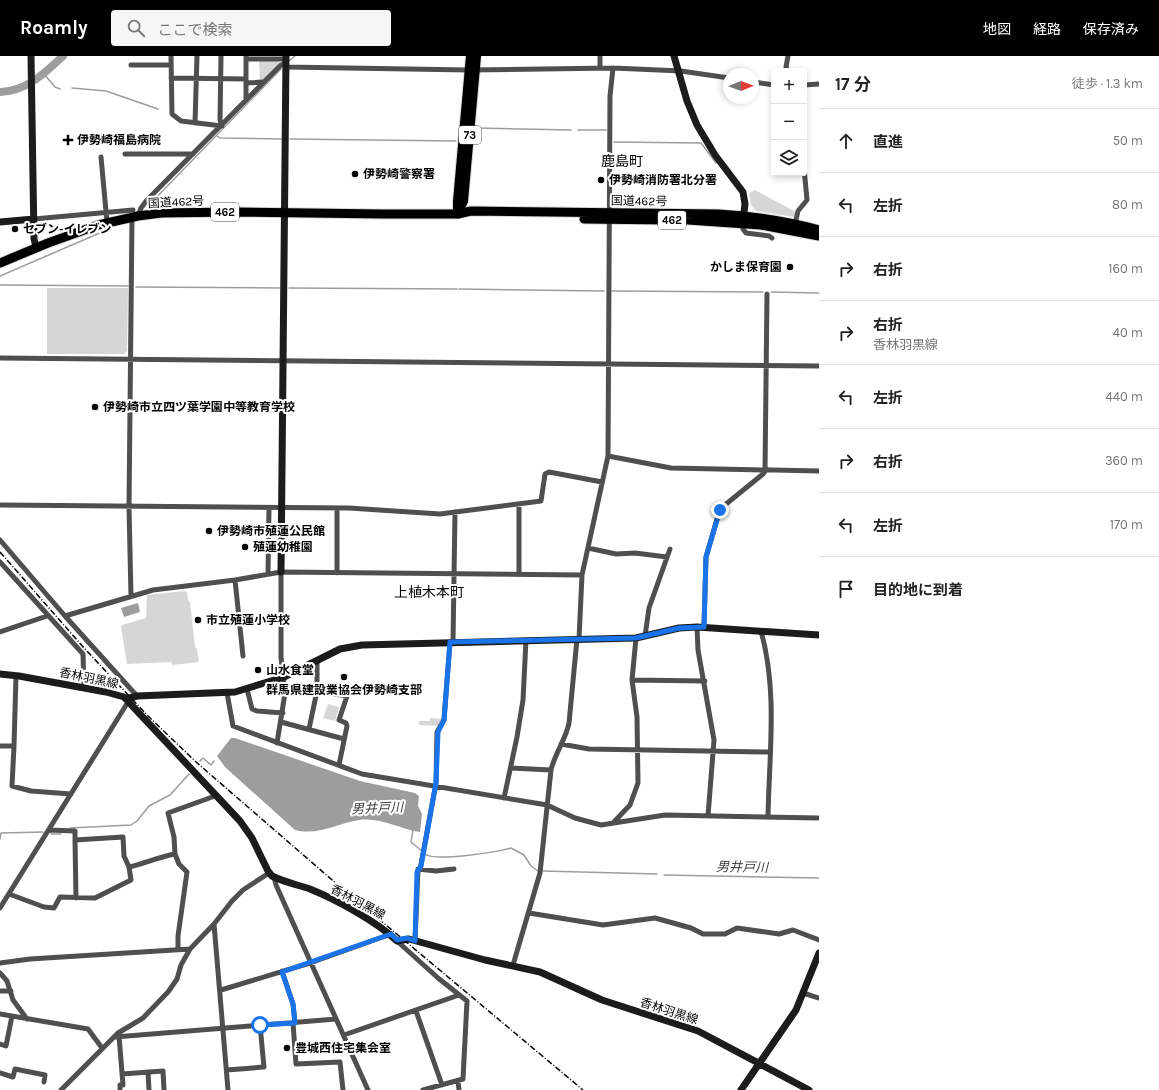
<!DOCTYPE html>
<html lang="ja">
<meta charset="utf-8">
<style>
:root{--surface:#fff;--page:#f6f6f6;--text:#222;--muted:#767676;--line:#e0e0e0;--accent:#000}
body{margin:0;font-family:Karla,"Noto Sans JP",sans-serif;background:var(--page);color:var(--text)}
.controls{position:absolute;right:12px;top:12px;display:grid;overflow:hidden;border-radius:4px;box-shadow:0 2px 6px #0003}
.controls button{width:36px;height:36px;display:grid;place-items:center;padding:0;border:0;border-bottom:1px solid var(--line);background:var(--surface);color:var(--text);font:20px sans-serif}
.compass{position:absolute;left:723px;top:12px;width:36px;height:36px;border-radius:50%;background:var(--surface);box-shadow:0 2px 6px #0003;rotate:89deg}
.stop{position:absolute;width:12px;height:12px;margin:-9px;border:3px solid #1a73e8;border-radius:50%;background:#fff}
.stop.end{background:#1a73e8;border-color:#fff;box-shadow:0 1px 4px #0008}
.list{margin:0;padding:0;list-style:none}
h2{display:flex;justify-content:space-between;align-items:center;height:52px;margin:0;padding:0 16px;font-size:17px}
h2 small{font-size:13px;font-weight:400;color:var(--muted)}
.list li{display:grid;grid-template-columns:26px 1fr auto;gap:12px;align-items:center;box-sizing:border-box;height:64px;padding:0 16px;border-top:1px solid var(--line)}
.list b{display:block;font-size:15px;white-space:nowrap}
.list p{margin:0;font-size:13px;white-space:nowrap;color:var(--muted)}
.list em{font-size:13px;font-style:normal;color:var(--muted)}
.icon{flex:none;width:22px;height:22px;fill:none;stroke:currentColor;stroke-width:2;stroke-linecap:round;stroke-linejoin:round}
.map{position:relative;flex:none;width:819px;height:1034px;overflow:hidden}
header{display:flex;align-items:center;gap:24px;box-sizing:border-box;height:56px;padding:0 20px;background:var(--accent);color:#fff}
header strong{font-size:19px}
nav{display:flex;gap:22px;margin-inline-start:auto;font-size:14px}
.search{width:280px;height:36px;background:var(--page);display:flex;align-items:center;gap:10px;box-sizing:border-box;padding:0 14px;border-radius:4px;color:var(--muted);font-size:15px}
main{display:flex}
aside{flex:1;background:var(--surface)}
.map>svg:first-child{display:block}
.green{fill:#d6d6d6}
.water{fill:#9d9d9d}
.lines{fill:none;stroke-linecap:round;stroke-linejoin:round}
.stream{stroke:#9d9d9d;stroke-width:1.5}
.river{stroke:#9d9d9d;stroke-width:8}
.primary-casing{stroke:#dbdbdb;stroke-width:10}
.highway-casing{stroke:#dbdbdb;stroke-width:11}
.street{stroke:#4f4f4f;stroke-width:5}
.secondary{stroke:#1c1c1c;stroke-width:7}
.primary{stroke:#000;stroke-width:8}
.highway{stroke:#000;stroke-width:9}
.rail{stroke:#000;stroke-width:1.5;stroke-dasharray:6 2 1 2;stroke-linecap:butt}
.route{stroke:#1a73e8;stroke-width:5}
.poi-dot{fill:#000;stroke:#fff;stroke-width:1.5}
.labels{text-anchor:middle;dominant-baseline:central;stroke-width:4;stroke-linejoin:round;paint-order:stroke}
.shield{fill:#fff;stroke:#4c4c4c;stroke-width:1}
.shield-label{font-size:11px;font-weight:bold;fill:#000}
.poi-label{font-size:12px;font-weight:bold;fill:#000;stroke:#fff;text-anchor:start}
.street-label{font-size:12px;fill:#000;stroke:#fff}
.water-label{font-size:13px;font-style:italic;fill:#3e3e3e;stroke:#fff}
.quarter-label{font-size:14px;fill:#000;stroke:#fff}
</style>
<header>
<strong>Roamly</strong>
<div class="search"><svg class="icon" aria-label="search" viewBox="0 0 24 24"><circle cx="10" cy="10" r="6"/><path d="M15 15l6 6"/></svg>ここで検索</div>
<nav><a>地図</a><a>経路</a><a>保存済み</a></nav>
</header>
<main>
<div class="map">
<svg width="819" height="1034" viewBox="0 0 819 1034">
<rect width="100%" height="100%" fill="#fff"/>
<path class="green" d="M278,4L280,7L262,25H260L259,5Z
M755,134L796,156L794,161L756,155L751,149L749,137Z
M47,232H128L127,294L124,298H47Z
M184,535L187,536L188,544L190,546L195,591L197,593L199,606L172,609L171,606L127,608L121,571L122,569L146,562L147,539Z
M328,648L339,651L335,665L323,662Z
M430,662L443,663L439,670L419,669V665H430Z"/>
<path class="water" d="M138,547L140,556L124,561L121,552Z
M231,682H235L360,725L415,737L419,740L418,750L422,758L420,776C399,773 381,761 359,764C338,767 319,780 295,774L225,711L217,700Z"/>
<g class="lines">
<path class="stream" d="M289,5L295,0
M44,18L55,31L60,33
M72,32L106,35L158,53
M478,72L571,74
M578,74H606
M217,80L220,82L282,83
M290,83L456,85
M614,86L701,87L716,107
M148,150L281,13
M0,220L109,173
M0,229L128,230
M136,231L280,232
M289,232L457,233
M459,233L604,235
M612,235L763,236
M771,236L819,237
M200,705L203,702L211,709L214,705
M70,772L131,769L137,765L149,750L170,739L189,718
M413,774L411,786L422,795
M51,778H61
M0,783L1,777L43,776
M425,798C435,806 497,796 511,792L524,799L531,810L538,815
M543,815L657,818
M664,819L819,822"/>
<path class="river" d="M0,36C27,35 45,17 63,0"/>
<g class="primary-casing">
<path id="primary" d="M457,157V145L470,0
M458,158L464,145L477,0"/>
</g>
<g class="highway-casing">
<path id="highway" d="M584,163L669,164
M688,164L761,169L819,180
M0,207L48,187L98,169L138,160L161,157L236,156L382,158H458L471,155L718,158C752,160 786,165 819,174"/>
</g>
<path class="street" d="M171,0L172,58L181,65L222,70L220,64L221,0
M246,0V44
M600,0V12
M788,0L786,11L788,15
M246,3H286
M131,9H171
M286,11L469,14L613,12L681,15L729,22
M171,22L246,23
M753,26L774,29
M246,27L263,26
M804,29L819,28
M195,67L197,0
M125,98H193
M101,101L107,166
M138,160L141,152L147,144L265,25L281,9L286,7
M34,163L133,154
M743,167V173L746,177L769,180L772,182
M795,168L798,155L807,144L804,112
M0,302L819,310
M608,400L671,412L819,415
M519,448V518
M0,449L349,452L440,458L541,445L545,418L549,416L602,426
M337,452V517
M0,484L65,560L137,640
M588,492L616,498L635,497L667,501
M0,506L83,598L84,632
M268,518L269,452
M235,524L243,600
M131,540L129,451L132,161
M65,560L153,534L235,524L281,516L582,519
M697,571L698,594L714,684L708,760
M704,571L706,501L720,453L763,418L765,415L767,238
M761,575C778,636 769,699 768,761
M0,576L47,560
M645,580L649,552L670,493
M579,583L582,519L608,400L610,40L613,12
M453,586L455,456
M632,624L705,625
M247,633L252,653L257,655L283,657
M317,635L347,640L339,664L346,667L347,670L339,709
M227,637L233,670L362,718L547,749L575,762L601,769L665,759L819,762
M281,666L344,683
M309,673L317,635V604
M277,687L285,637L281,601V516
M561,688L589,693L769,696
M0,690H14L12,730L31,735L71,738
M14,690L16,620
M511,712L551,714
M504,742L517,681L523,644L526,584
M613,767L630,749L638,727L637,661L632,624L636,582
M75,784L76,842
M129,811C145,807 159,801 175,798
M420,814L436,727L437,676L444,664L450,586
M274,821L276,829L368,1034
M9,838L44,851L54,852L60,841L95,842L131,824L129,811L124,800L123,781L75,784V775L49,774
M0,852L128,646
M529,857L603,869L655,862L691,872L703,878H725L737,872L779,878L793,874L819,884
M214,868L228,1034
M397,885L438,922L467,945L463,1023L423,1034
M415,885L418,813L436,815L454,813
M178,893V880L187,816L179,808L175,798L174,781L168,757L215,740
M0,907L30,903L190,893
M513,909L540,817L551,714C555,697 566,683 569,667L577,583
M282,915L293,948L295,967
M0,917L7,925L13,944L27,963
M221,934L310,907L391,878
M0,935H11
M803,937L819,942
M416,955L442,1029
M0,958L88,973L102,992
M293,967L296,1008L340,1006L343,1034
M344,979L459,939
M119,980L123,1029H120V1034
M115,981L336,963
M0,988L6,990L12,960
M227,1014L264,1011L260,969
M148,1016L149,1034
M0,1017L13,1021L15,1013L45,1019L44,1026
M122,1018L163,1015L164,1034
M458,1025L459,1034
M61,1034L118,977L143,962L168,936L177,923L181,909L190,893L214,868L232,845L243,834L269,817"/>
<path class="secondary" d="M31,0L34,183L36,191
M674,0L687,45L697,69L715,99L743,136L745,148L743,165
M0,166L34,163
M281,516L286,0
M0,618L19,620L106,636L124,641L240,765L252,782L268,815L272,820C284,826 298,829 310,833C337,844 376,865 397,885L409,883L485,904L540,916L602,944L698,975L809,1034
M126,643L137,640L235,636L284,621L340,593L362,589L636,582L679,572L697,571L819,579
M741,1034L796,954L819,897"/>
<use href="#primary" class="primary"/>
<use href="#highway" class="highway"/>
<path class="rail" d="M0,496L84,592L148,660L196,706L331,823L583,1034"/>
</g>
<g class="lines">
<path class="route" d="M260,969L295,967L293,948L282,916L391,878L397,884L407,882L415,885L417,816L421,810L436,727L438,676L444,664L450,586L636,582L679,572L704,571L706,501L720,454"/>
</g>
<g class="poi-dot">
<path d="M66 78h4v4h4v4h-4v4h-4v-4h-4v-4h4z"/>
<circle cx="355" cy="118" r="4"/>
<circle cx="601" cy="124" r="4"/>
<circle cx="15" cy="173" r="4"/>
<circle cx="790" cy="211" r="4"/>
<circle cx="95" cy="351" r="4"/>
<circle cx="209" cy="475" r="4"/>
<circle cx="245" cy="491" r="4"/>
<circle cx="198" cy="564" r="4"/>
<circle cx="258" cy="614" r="4"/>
<circle cx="344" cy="621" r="4"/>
<circle cx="287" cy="992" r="4"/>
</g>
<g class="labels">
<g class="shield">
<rect x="459" y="70" width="22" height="18" rx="3"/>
<rect x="211" y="147" width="28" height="18" rx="3"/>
<rect x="658" y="155" width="28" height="18" rx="3"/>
</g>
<g class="shield-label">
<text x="470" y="79">73</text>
<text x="225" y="156">462</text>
<text x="672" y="164">462</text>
</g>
<g class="poi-label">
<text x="77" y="84">伊勢崎福島病院</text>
<text x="363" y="118">伊勢崎警察署</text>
<text x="609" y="124">伊勢崎消防署北分署</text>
<text x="23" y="173">セブン-イレブン</text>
<text x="782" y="211" text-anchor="end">かしま保育園</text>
<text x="103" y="351">伊勢崎市立四ツ葉学園中等教育学校</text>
<text x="217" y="475">伊勢崎市殖蓮公民館</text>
<text x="253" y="491">殖蓮幼稚園</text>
<text x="206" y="564">市立殖蓮小学校</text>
<text x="266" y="614">山水食堂</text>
<text x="344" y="634" text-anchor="middle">群馬県建設業協会伊勢崎支部</text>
<text x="295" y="992">豊城西住宅集会室</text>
</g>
<g class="street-label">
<text transform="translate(639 145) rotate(1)">国道462号</text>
<text transform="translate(176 146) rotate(-3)">国道462号</text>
<text transform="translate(89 622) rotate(12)">香林羽黒線</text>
<text transform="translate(358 846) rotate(28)">香林羽黒線</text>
<text transform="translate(669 955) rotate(18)">香林羽黒線</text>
</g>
<g class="water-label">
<text transform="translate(377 752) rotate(-2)">男井戸川</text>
<text transform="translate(742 811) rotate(1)">男井戸川</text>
</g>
<g class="quarter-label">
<text x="622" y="105">鹿島町</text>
<text x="429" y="536">上植木本町</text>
</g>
</g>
</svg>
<div class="controls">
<button>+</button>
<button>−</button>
<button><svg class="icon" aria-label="layers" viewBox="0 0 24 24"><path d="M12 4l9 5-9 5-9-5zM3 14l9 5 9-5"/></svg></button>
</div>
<svg class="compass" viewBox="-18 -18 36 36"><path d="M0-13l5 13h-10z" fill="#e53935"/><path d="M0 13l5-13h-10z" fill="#767676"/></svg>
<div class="stop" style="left:260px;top:969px"></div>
<div class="stop end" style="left:720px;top:454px"></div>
</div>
<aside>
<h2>17 分<small>徒歩 · 1.3 km</small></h2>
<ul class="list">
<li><svg class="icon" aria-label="ahead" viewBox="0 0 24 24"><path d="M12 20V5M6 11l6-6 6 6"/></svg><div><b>直進</b></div><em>50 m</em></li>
<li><svg class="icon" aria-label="left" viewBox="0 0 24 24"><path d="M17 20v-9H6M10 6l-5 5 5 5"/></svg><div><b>左折</b></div><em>80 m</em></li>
<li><svg class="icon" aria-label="right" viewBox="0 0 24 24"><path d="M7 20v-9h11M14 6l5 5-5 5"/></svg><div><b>右折</b></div><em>160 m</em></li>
<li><svg class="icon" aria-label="right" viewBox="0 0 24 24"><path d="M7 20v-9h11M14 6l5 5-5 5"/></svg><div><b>右折</b><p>香林羽黒線</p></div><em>40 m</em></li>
<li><svg class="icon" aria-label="left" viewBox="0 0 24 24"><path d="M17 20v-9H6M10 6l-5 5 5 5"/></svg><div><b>左折</b></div><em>440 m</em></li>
<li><svg class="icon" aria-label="right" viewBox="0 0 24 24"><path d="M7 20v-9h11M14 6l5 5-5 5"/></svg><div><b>右折</b></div><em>360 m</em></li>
<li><svg class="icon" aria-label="left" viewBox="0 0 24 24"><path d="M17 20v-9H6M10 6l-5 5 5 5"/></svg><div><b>左折</b></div><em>170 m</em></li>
<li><svg class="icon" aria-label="arrive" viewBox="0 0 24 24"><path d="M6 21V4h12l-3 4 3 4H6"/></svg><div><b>目的地に到着</b></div></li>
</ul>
</aside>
</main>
